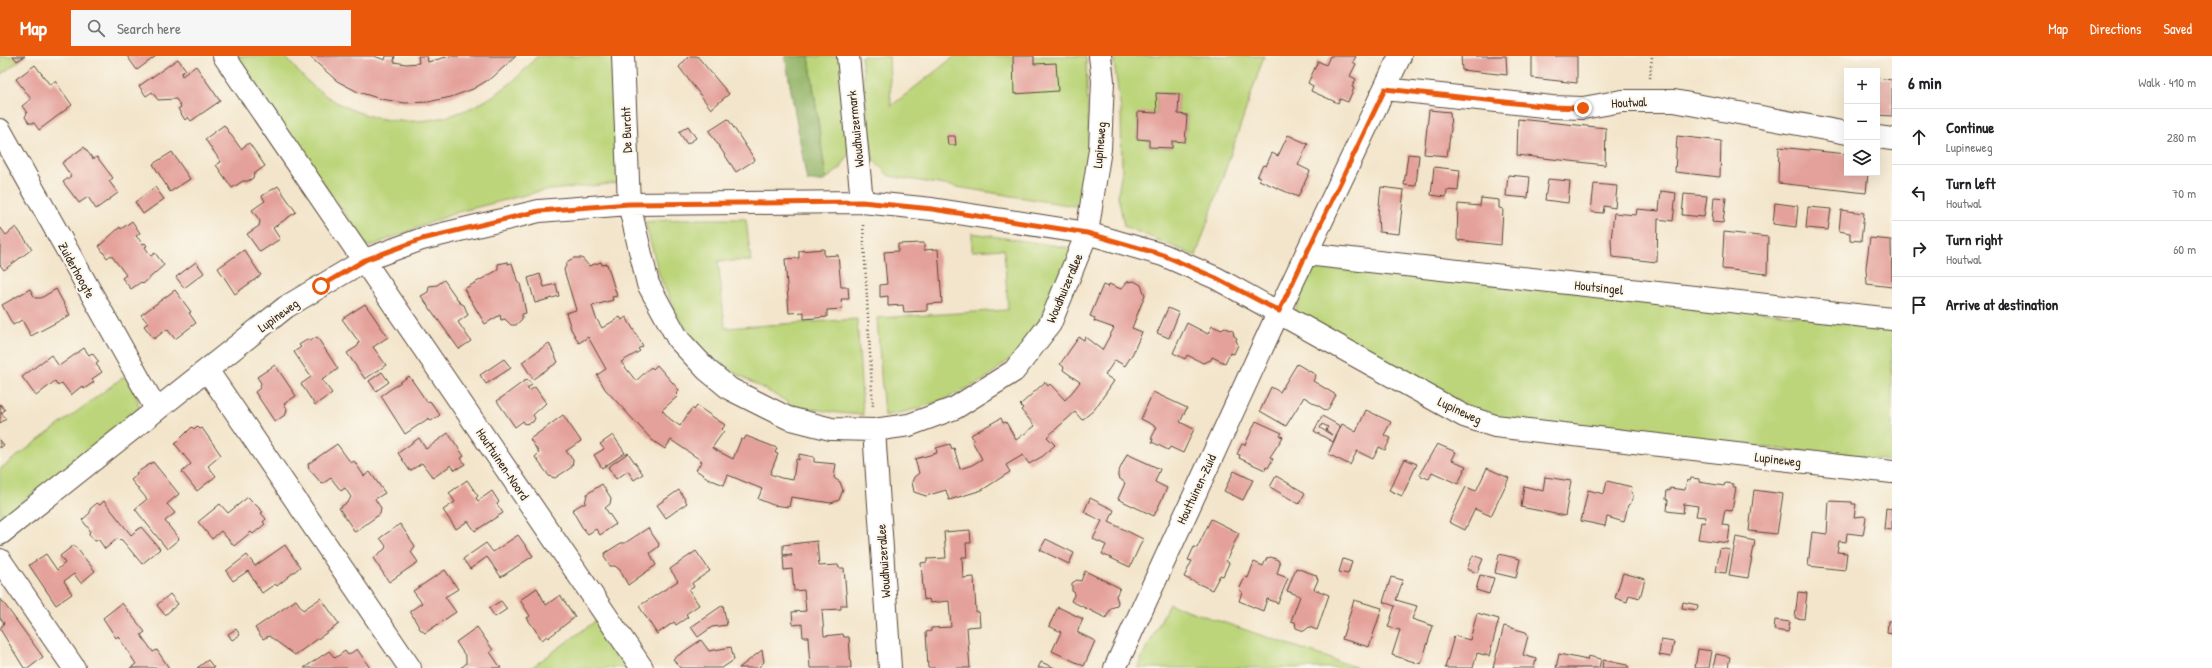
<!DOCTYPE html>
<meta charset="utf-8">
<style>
:root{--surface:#fff;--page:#f6f6f6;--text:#202124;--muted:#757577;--line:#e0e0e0;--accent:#ea580c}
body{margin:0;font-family:"Patrick Hand",sans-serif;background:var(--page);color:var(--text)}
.controls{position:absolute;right:12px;top:12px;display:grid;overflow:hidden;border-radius:0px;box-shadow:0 4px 16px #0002}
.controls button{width:36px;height:36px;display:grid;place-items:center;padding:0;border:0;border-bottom:1px solid var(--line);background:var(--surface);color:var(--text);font:20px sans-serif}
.stop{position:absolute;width:12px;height:12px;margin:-9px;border:3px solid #ea580c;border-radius:50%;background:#fff}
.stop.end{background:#ea580c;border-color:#fff;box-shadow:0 1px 4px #0008}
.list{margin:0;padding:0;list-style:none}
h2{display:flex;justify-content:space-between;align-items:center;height:52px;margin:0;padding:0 16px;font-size:17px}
h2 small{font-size:13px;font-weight:400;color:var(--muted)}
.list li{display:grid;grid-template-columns:26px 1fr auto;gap:12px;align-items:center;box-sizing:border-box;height:56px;padding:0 16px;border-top:1px solid var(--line)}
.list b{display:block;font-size:15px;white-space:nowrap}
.list p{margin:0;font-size:13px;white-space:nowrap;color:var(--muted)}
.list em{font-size:13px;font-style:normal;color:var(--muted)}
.icon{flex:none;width:22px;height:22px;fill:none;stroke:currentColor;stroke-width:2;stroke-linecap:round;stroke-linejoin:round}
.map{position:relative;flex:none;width:1892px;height:612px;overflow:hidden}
header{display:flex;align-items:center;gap:24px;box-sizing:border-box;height:56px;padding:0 20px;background:var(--accent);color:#fff}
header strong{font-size:19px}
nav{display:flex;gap:22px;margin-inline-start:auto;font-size:14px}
.search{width:280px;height:36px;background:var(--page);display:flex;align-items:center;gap:10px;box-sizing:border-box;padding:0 14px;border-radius:0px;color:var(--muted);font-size:15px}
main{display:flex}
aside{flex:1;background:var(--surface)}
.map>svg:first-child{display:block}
.green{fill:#bcd57a;stroke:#7c804c;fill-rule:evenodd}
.forest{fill:#95b66a;stroke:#687044}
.building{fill:#e4a09a;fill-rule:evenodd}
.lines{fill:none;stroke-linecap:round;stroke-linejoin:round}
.minor-casing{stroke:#574638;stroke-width:24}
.path{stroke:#574638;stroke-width:2.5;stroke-dasharray:1 3;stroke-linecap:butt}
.minor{stroke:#fff;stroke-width:22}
.route{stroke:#ea580c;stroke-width:5}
.labels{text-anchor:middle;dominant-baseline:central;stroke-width:4;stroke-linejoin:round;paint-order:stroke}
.street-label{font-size:13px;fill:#3b2a1e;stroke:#fbf7ec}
</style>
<header>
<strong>Map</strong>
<div class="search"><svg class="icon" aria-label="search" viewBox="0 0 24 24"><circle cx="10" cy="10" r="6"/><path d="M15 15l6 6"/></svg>Search here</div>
<nav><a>Map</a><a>Directions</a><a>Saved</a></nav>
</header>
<main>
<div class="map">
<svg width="1892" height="612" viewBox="0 0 1892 612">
<rect width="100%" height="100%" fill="#fbf7ec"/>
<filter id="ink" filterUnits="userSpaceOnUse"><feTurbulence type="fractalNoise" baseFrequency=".025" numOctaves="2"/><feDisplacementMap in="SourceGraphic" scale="8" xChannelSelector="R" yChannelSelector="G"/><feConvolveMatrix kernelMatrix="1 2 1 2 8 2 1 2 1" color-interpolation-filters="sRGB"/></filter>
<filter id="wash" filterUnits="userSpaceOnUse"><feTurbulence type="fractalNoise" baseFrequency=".012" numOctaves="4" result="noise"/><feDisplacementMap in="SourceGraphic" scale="16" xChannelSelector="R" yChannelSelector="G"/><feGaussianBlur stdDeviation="0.9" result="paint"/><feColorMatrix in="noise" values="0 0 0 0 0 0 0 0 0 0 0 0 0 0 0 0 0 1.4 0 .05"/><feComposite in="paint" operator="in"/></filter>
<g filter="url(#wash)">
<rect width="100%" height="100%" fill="#f3e5cb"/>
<path class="green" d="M0,0H26L0,19Z
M235,0H285C294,11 303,22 314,31C387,89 481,70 537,0H613L619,127L541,135L458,156L368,191Z
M809,0H843L849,97L841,112L826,123Z
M861,0H889L891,50L955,0H1086L1090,121L1085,140L1074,150L889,120L873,104Z
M1113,0H1264L1196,200L1124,170L1118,140L1122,113L1121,54ZM1156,37L1179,38L1178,58L1187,59L1185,85H1172V92L1149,91V84L1137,83L1138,57H1157Z
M682,163H746L751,205H718L725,272L857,263L863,359L839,357L795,350L728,313L702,294L678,260L660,221L645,166Z
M972,177L1077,193L1026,290L984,324L943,344L909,355L884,360L877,262L1008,254L1004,193L972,195Z
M1314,206L1892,270V405L1493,363L1293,259Z
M126,319L136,337L140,355L0,463V413Z
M1169,548L1358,612H1137Z
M597,564L629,612H531Z"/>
<path class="forest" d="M785,0H809L826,123L824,125H807Z"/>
<g id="blocks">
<path class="building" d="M13,0H25L17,5Z
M127,0H156L137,14Z
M309,0H374L385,4L386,0H395L394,6L406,8L419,7L418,0H427L428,6L450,0H516L493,21L473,33L451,41L428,46L405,47L381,43L358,36L337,25Z
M689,0H697L729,38L711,53L679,11Z
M1013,0H1034V8L1056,7L1058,35L1014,38Z
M1330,0H1356L1353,6L1356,8L1350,20L1356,23L1352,31L1354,32L1348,46L1340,43L1338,47L1311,35L1313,30L1308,27L1318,5L1326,9Z
M1461,0H1506L1507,19L1462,14Z
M1532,0H1577V27L1532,22Z
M178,3L186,14L181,17L182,20L196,10L220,45L191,65L188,61L185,64L178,53L181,51L176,43L158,44L152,36L146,40L139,30Z
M35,9L50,29L55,25L72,49L39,74L34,67H29L25,61L27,57L22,50L31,43L16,23Z
M1877,22L1892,24V60L1877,59Z
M1156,37L1179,38L1178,58L1187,59L1185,86L1172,85V92L1149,91V84L1137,83L1138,56L1157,57Z
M1429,54L1450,56L1451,73L1447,100L1424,98Z
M728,63L755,104L736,116L709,75Z
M1518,63L1606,72L1605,109L1517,99Z
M224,69L241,93L249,87L265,110L254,118L253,122L248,125H243L232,132L216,109L221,106L205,83Z
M688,70L696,82L687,88L679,76Z
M1288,79L1308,88L1298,109L1310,115L1298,141L1259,124L1260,122L1257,121L1263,109L1266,110L1272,97L1278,100Z
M947,80H955L956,89H948Z
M1677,80L1721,85L1720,121L1675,116Z
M84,91L93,103L97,101L113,122L109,125L118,137L96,153L88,141L79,147L63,126L71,120L62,107Z
M1779,91L1847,98V117H1868L1866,137L1778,127Z
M172,96L190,123L170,136L153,108Z
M1408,98L1419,99L1416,130L1404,129Z
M1434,111L1460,114L1458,135L1447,134L1446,141L1431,139Z
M1508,119L1530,121L1528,142L1506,140Z
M1548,123L1570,125L1568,147L1545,144Z
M1594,128L1617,130L1615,152L1604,150L1603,157L1591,156Z
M278,130L296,156L273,172L280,183L260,196L247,178L259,170L260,165L252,154L265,145L262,140Z
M155,131L164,143L143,158L135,146Z
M1381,131L1404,134L1399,178L1379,176L1378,159Z
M1661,135L1676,137L1673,165L1658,163L1657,206L1612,201L1611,184L1614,157L1636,159L1637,153L1659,155Z
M1684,138L1707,140L1704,161L1682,159Z
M1714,141L1726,142L1723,167L1712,166Z
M1481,142L1499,144V152L1503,153L1501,189L1457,184L1458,148L1480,150Z
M1775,147L1798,150L1796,171L1773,168Z
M1808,151L1831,153L1828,174L1806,172Z
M1841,154L1864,157L1861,185L1850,184V177L1839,175Z
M132,165L140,177L136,180L143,188L145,187L147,190L145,191L151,200L155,197L164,209L143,228L141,226L131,233L122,222L126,219L111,199L107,202L99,190L120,171L121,173Z
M0,171L6,179L16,171L32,193L4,214L0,209Z
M1724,176L1768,181L1767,218L1722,213Z
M1870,182L1891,184L1892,231L1867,228L1866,211Z
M924,187V194L938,193L942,247L927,248V255L904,256L903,249L888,250V240L880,241V229L887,228L884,196L898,195V188Z
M824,193V200L838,199L841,231H848L849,243H841L842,253L827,254V261L804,263V256L789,257L785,203L799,202V195Z
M244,194L261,219L235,238L218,212Z
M574,202H582L589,210L601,206L602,209L607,208L617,240L612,241L613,244L592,250L596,262L602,272L620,261L622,264L626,261L643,290L638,293L640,295L621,306L636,325L651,311L653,313L657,309L679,334L676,338L678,340L662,354L670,363L680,370L692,352L694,354L697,350L725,369L722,373L724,375L712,392L733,403L741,383L744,384L746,380L777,392L775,397L778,398L770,418L781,422L793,424L796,403L799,404V398L814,401V406L836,408L834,422L840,426L843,434L839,444L831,447L791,441L789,451L773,449L758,443L762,433L728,419L724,429L709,423L696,414L702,405L671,384L665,393L652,384L605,333L597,319L606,313L588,281L579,287L571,273L566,257L576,254L564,214L568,205Z
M196,206L204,217L184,232L176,221Z
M508,206V208L512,207L518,227H520L526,257L522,258V263L516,269H511L505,263L501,264L500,259L485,268L464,233L498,214V208Z
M540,218L544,231L556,228L559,240L535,247L528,222Z
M444,224L460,247L464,249L468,259L458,266L471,285L459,293L421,240L428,236L429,230L437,229Z
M1134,225L1141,229L1145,239L1132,272L1142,276L1133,297L1125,310L1115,304L1105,319L1114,325L1094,354L1082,364L1075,356L1047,381L1055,389L1043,400L1029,408L1023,399L1006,409L1010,416L982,434L949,444L946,434L926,440L914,436L912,426L914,421L919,417L915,403L937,397L936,392L950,388L952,393L954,392L960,413L972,409L982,403L972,385L974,384L971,379L1001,362L1003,367L1006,366L1016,384L1035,370L1021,354L1023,352L1020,349L1045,326L1048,330L1050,328L1065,344L1073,335L1080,326L1063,314L1064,311L1060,308L1079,281L1084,284L1085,281L1102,294L1114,272L1094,265L1095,262L1090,260L1103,229L1108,231L1109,228L1121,233L1127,226Z
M30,233L35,242H41L56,233L70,259L31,280L22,264L13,269L2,249Z
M175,234L191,256L189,257L196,267L175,283L167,273L154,283L144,270L148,267L141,259Z
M365,248L388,281L373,291L386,309L365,323L347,297L358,290L359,286L342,263Z
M1168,252L1179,257L1169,282L1157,277Z
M1187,267L1208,278L1212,270L1222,274L1224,271L1233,275L1234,280L1237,282L1236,284L1238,289L1234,298L1230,297L1225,307L1212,301L1211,304L1203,307L1187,299L1185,303L1173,297Z
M317,281L338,313L322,324L332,337L315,349L301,328L311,321L294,296L301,291L299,289L308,283L310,285Z
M549,287L558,306L533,323L522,306Z
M84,292L89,299L92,297L99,306L96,308L102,316L92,323L94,326L84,333L82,330L71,339L62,327L58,330L55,325L36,340L22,321L51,299L59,310Z
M504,303L511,312L486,328L480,319Z
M1297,308L1316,319L1313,325L1336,339L1327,355L1304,341L1286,370L1260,355L1271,331L1280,336Z
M275,309L296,340L284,348L287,353L286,358L275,366L255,336L260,332L261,327L257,321Z
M382,316L389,326L376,335L369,325Z
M409,320L427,346L430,345L440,359L431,365L429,362L405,378L381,340Z
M527,323L532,329L527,332L529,335L535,331L546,347L533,359L535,362L533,366L525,368L523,365L515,371L497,345Z
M1153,336L1187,352L1180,366L1194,373L1183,397L1170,391L1168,394L1152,386L1153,383H1151L1157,371L1141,363Z
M0,348L5,354L1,357L6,363L0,367Z
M1366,354L1391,366L1384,379L1391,382L1385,394L1379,391L1373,403L1357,395L1350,409L1328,398L1342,368L1356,376Z
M563,359L581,385L566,395L573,404L572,411L555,422L549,420L535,401L539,397L530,383Z
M1322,360L1340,370L1333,386L1314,375ZM1322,368L1328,371L1326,374L1332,379L1320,372Z
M1256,365L1282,377L1280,380L1283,381L1270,401L1273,403L1268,412L1266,411L1265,414L1239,402L1240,399L1237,398L1242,388L1245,389Z
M197,370L200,373L202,372L221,399L208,410L216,420L197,435L182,416L191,408L175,388L192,371L194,373Z
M448,377L464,400L461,402L465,408L455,414L451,409L433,422L422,407L410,415L398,397L419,382L426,393Z
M613,379L625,397L602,412L594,399L604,393L600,388Z
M0,384L4,389L0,392Z
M337,388L351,407L354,405L364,420L370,416L385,437L375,443L381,452L380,458L355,476L339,452L348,446L351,441L345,432L341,435L331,422L322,428L309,413L308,408Z
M1437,388L1456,396L1452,404L1466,410L1458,428L1432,416L1429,423L1419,419Z
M628,397L643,418L634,424L628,415L616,423L608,411Z
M1127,398L1160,413L1155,426L1167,432L1154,460L1118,443L1125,427L1118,421V417Z
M1405,403L1417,408L1402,440L1389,434Z
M153,406L179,438L167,448L175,457L165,465L179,483L167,493L135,453L147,443L131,424L137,419L136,417Z
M1487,412L1509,422L1491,460L1475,453L1465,474L1449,466L1466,431L1476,435Z
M1234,415L1253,424L1243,444L1224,435Z
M1276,420L1305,437L1299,448L1270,431Z
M1545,421L1571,425L1565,460L1521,451L1524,430L1543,435Z
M1691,422L1699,423V426L1724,430L1725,427L1733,428V431H1736L1732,455L1725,454L1722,469L1730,470L1728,487L1698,483L1701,466L1705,467L1706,461L1696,460L1698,450L1684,448L1683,457L1667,455L1668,444L1666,443L1667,434L1670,435V432L1685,434L1687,424L1690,425Z
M467,424L478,440L476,442L478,445L492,435L499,446L497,448L503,457L475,475L468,465L456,473L443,454L455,446L449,437Z
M1607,425L1632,431L1631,435L1633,439L1631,447L1628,449L1624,466L1607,461L1605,470L1581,465L1588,434L1604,438Z
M602,428L611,442L610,448L605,452L616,468L600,479L596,473L588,478L582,471L572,454L582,448H585L587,438Z
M679,434L687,447L666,462L657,449Z
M1754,434L1783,438L1777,478L1749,475Z
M248,441L263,456L261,457L266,463L263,466L265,468L253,478L251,476L234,490L221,475L212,483L198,466L220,448L228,457Z
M1090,442L1114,454L1109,466L1143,483L1130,511L1102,498L1106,489L1093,483L1102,465L1084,456Z
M104,445L131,479L141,471L160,493L142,508L122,484L117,483L105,493L99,484L95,485L89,478L90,474L82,464L90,457V453L97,447L100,449Z
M1829,445L1852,446V448H1856L1854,461L1864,460L1866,462L1863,479L1847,477L1846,486L1839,485L1837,496L1847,497L1845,514L1808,510L1812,476L1827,478Z
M1886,452L1892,453V474L1884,473Z
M1211,463L1239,477L1226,505L1229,507L1223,520L1220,519L1212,534L1184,521L1192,505L1188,504L1194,491L1197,492Z
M400,468L415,490L411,496L418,506L389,526L373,502L385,493L386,490L380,482Z
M648,472L659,488L658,491L650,497L656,509L628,529L620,514L615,510H610L604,501L605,497L621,487H625Z
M970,474L971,487H966L967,501H962L963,522L974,521L976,556H979L980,570L967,571L970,612H928L926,576L931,575V572L951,571L949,545L930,547L929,543L924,544L921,507L927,506V503L946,502L944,476Z
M518,479L533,500L501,521L487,501L470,513L463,503L486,487L493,496Z
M1736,481L1755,485L1748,522L1729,519Z
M1046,483L1074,497L1069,508L1040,494Z
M817,485L819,510L838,509L839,512H844L847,549H841V553L822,554L824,580L843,578L844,581H849L851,612H810L808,581H803L802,568L793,569L792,556L806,555L804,534L794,535L792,513L784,514L783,500H792L791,498L783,499V489Z
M74,489L95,515L81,527L74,518L64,525L72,538L56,549L29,509L46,498L57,514L65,507L60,500Z
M285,489L300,511L277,530L275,528L262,537L248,515L233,525L226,515L247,499L255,510Z
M1720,492L1730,494L1726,517L1716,516Z
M696,495L710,515L692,527L694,531L689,534L699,549L686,558L688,561L676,569L674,566L657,578L639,550L678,525L670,513Z
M1499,498L1520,503L1516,522L1495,517Z
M1473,499L1483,503L1477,517L1467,513Z
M1271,501L1278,504L1280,508L1277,518L1288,522L1278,547L1267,543L1263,555L1239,545L1242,536L1239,534L1245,521L1248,522L1254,506L1263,510L1267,502Z
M1343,503L1352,506L1348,518L1339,516Z
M1296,512L1316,519L1318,524L1314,533L1329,539L1317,574L1309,571L1304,575L1296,572L1295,566L1291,565L1300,540L1287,535Z
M445,514L458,533L445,541L456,556L425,577L420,573L410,555L422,547L413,535Z
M1085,515L1120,532L1116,540L1118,546L1117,550L1111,552L1106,562L1071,545L1075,537L1072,535V527L1077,524L1081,525Z
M1623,517L1645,523L1640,542L1629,539L1627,546L1615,542Z
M1480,519L1494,522L1489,538L1476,534Z
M1391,521L1403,524L1396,544L1417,550L1412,563L1433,570L1421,608L1392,599L1400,574L1388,571L1395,550L1383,546Z
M537,532L546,549L560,539L575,561L548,582L547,580L542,584L527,562L530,560L520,544Z
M1798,536L1807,537L1804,563L1795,562Z
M170,538L178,548L165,559L157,549Z
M0,542L43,601L29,612H24L0,573L4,567L0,562Z
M321,542L339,568L295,599L269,580L263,583L255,572L296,544L303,554Z
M1354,544L1382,552L1369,591L1342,583Z
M501,545L507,553L495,561L489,552Z
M1683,546L1698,549L1697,554L1682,552Z
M122,547L145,576L141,579L153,596L157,594L169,612H130L136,608L118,580L116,582L103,562Z
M723,549L727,569L712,571L698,581L691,571Z
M1058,551L1083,563L1077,576L1095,585L1084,610L1052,595L1061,576L1049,570Z
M1477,557L1499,563L1489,600L1477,597L1473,612H1445L1454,580L1470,584Z
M1775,564L1790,566L1788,576L1774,574Z
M1888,565H1892V578L1887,577Z
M1504,570L1526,576L1528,580L1523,599L1536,603L1534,612H1493Z
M477,571L493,594L490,596L501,612H460L466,608V601L456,586Z
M236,573L240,579L232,584L228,578Z
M701,584L709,595L731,591L734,604L722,612H680L673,603Z
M1661,584L1674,586L1671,601L1659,599Z
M357,593L370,612H304L329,595L335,602L345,595L348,599Z
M1698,593L1712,595L1709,612H1695Z
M762,594L764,606L758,612H739Z
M1559,598L1587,604L1588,600L1601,603L1599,612H1556Z
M1716,598L1730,601L1728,612H1713Z
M208,604L214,612H197Z
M1603,604L1627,609L1629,612H1602Z
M1041,606L1055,612H1038Z"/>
</g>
</g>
<g filter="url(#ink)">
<use href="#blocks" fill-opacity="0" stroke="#574638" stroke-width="1"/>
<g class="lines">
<g class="minor-casing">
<path id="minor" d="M224,0L642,612
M623,0L629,148L648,228L678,283L707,314L730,333L788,362L831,373L874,374L909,369L955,352L1014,315L1050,268L1087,177L1100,93L1103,25L1100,0
M848,0L862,146
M1385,33L1552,51L1583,52L1622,45H1674L1847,77
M0,74L156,353
M1877,81L1892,83
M1306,198L1892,263
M207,314L410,612
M874,374L890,612
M0,478L286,251L365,204L422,183L539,155L629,148L862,146L932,153L1087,177L1163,199L1216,222L1464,360L1495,370L1892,416
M0,504L74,612
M1115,612L1279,255L1400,0"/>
</g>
<path class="path" d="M1650,22L1652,0
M863,169L873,352"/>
<use href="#minor" class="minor"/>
</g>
</g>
<g class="lines" filter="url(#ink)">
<path class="route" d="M321,230L365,204L422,183L539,155L629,148L862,146L932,153L1087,177L1163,199L1216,222L1279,255L1385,33L1552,51L1583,52"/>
</g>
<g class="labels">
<g class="street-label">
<text transform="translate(1629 46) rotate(-3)">Houtwal</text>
<text transform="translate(855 73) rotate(-96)">Woudhuizermark</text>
<text transform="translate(626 74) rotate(-92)">De Burcht</text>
<text transform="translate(1099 89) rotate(-85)">Lupineweg</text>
<text transform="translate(77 214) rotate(61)">Zuiderhoogte</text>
<text transform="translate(1599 231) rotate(6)">Houtsingel</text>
<text transform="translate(1064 232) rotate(-67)">Woudhuizerallee</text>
<text transform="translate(278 259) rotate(-36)">Lupineweg</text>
<text transform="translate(1460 354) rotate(25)">Lupineweg</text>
<text transform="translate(1778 403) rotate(7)">Lupineweg</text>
<text transform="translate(503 408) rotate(56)">Houttuinen-Noord</text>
<text transform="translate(1196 433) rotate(-65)">Houttuinen-Zuid</text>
<text transform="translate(883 505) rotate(-94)">Woudhuizerallee</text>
</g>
</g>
</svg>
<div class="controls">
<button>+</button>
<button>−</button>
<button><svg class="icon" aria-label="layers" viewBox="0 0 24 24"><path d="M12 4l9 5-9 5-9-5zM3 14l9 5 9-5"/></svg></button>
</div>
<div class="stop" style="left:321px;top:230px"></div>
<div class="stop end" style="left:1583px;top:52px"></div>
</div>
<aside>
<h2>6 min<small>Walk · 410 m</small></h2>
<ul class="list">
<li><svg class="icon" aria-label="ahead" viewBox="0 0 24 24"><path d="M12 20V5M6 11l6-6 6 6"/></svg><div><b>Continue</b><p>Lupineweg</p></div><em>280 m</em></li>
<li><svg class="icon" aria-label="left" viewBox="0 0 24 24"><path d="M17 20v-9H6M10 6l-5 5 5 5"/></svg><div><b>Turn left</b><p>Houtwal</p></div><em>70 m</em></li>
<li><svg class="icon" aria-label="right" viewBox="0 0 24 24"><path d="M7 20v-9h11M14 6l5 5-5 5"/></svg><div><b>Turn right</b><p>Houtwal</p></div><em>60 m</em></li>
<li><svg class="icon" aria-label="arrive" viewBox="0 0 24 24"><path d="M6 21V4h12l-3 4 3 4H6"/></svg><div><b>Arrive at destination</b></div></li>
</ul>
</aside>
</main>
